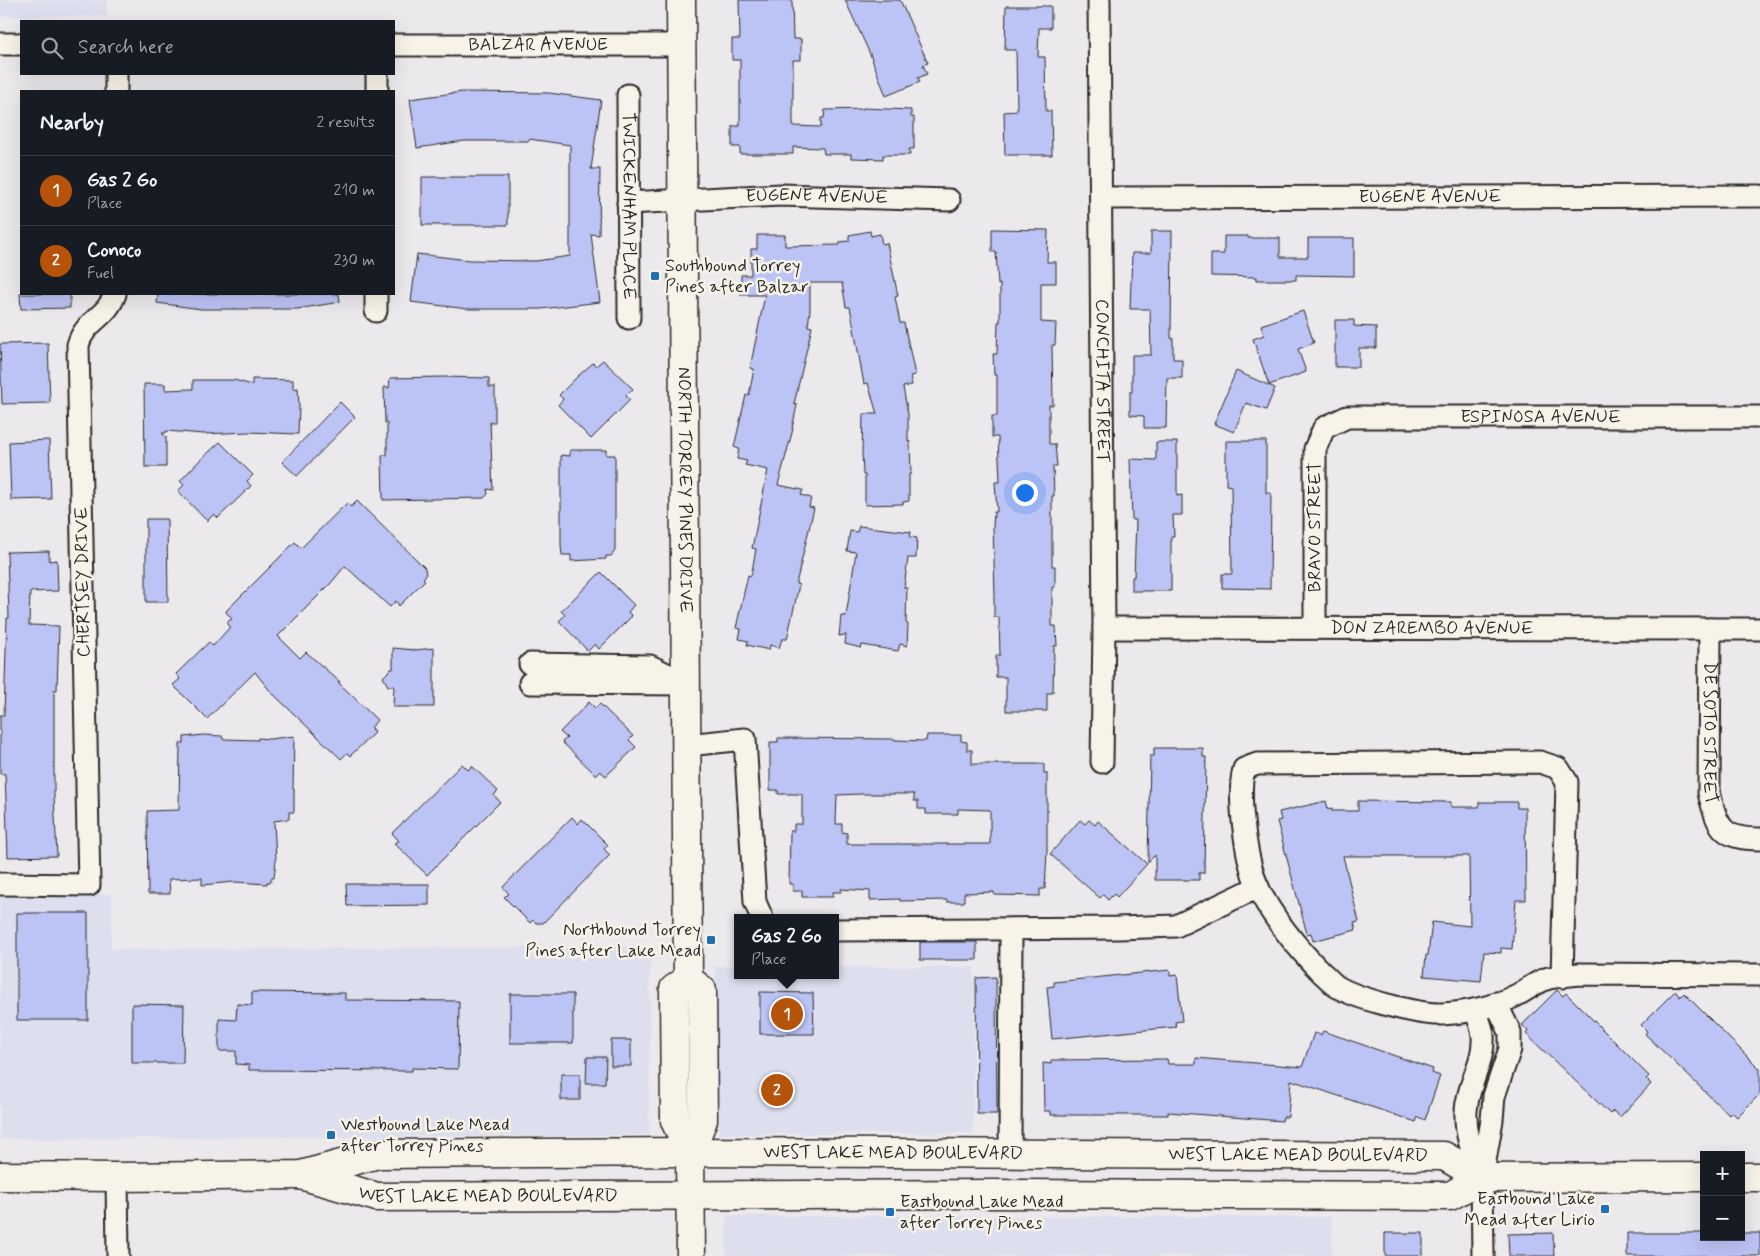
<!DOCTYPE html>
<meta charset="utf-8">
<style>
:root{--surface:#171b24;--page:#20242c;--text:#f1f3f6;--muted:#9ea1a6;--line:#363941;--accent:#b45309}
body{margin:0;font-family:Mynerve,sans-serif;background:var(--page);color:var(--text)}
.controls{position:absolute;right:15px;bottom:15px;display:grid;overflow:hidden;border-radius:0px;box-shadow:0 5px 20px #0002}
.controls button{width:45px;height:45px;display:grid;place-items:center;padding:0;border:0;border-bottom:1px solid var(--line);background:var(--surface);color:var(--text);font:25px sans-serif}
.you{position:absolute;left:1024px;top:492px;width:18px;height:18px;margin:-12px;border:4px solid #fff;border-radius:50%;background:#1a73e8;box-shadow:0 0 0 8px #1a73e833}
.badge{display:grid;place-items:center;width:32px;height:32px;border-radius:50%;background:var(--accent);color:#fff;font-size:16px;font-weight:700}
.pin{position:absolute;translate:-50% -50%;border:2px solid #fff;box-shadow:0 1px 5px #0006}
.popup{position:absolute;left:734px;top:914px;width:105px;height:65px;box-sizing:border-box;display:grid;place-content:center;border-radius:0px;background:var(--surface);filter:drop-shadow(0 1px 4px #0005);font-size:16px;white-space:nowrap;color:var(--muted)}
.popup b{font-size:19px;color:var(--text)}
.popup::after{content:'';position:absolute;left:50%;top:100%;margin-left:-10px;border:10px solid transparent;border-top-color:var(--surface)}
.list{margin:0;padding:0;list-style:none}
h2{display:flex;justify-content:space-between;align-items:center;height:65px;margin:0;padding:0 20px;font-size:21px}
h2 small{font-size:16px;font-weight:400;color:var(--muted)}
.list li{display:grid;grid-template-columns:32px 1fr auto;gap:15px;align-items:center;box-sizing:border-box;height:70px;padding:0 20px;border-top:1px solid var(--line)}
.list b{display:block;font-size:19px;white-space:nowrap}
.list p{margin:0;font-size:16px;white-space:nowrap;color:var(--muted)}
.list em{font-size:16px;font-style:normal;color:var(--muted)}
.icon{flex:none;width:28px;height:28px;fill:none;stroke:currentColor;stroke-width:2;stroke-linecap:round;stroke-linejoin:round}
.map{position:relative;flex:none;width:1760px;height:1256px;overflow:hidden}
.search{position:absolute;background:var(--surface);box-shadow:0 5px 20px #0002;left:20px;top:20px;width:375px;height:55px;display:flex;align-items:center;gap:12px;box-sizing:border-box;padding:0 18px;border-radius:0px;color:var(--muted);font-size:19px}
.panel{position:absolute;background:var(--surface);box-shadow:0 5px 20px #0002;left:20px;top:90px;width:375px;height:205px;border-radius:0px}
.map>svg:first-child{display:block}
.built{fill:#dddeee}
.building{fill:#bcc3f5;stroke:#2b2b2b;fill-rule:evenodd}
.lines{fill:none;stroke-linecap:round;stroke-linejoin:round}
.minor-casing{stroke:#2b2b2b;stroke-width:25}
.major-casing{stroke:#2b2b2b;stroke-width:31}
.minor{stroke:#f7f3e8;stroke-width:21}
.major{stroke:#f7f3e8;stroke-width:28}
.poi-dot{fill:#1f6fb2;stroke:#f7f3e8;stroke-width:2}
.labels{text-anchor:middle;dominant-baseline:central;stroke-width:5;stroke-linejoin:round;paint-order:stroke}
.street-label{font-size:18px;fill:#2b2b2b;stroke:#f7f3e8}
.poi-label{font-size:18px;fill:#2b2b2b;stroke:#f7f3e8;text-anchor:start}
</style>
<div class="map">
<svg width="1760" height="1256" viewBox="0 0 1760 1256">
<rect width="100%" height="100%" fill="#ebe9eb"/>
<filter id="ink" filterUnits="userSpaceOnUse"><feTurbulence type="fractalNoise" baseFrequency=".02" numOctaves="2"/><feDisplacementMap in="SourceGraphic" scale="10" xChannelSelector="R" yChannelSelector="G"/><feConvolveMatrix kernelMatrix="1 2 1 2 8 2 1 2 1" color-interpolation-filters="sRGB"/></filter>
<g filter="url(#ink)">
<path class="built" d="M0,0H106L107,16H0Z
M112,894L111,949L650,947L649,1135L0,1139V897Z
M715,966H738V975H836V967H974L973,1133L720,1134Z
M726,1216L1332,1217V1256H726Z"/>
<path class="building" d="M739,0H792L793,39H801V60H793V126L821,127V118H824L825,110L863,109V108L911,110V117H914V149H909L910,155H883V159L851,158V154H824L823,148L793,147V154H740V147H732V126H740V60H732V39H740Z
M845,0H900L928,63L923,65L927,74L918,78L920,82L886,96L870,54Z
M1006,6H1051V28H1039L1038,57H1045L1046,111H1051L1052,155H1005L1004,112L1017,111L1016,50H1005Z
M462,92L549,93L601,100L591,169H600L599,235L591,234L600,302L541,309H468L411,302L417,254L469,260L536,261L570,256V145L529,139V141H464L417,148L410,99Z
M422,177H508V225H422Z
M992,229L1048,230L1047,262H1056V283H1041V322L1056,323L1055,345H1052L1053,405H1049V444H1055L1057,466H1053L1054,496H1052V566H1055V587H1052V626H1056L1057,646H1054L1053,693H1047V711H1006V677H996V655H1000L999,617H994V595H995L993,526L994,512H997L995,482H1000L998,437H992V416H997V375H994L993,354H997L998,322H1000V284L998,285L996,252H992Z
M870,231L871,236L880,234L882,244L887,243L898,296L895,297L900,323H904L915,375L910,376L912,385L903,387L908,414V441L910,442L911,474H909V501L903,502V504L865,505V475H863L862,452L863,414H877L868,383L864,384L850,307H846L842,283H810V310L808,326L812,327L794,404L797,405L792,429H793L778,485L803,490L801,495L811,498L809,507L814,508L796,584L799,585L787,639H782L779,648L770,645L769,650L747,645L748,641L739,639L741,629L736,628L748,575L751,576L756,549L752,548L768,470L745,465L747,461L737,459L739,449L734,447L746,395H749L754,369L750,368L765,295H741V275H751V249H757V235H785V246L840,245V242L849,241V235Z
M1151,231H1172L1171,338H1173V359H1182V378H1167L1166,428H1144V416L1130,415V392H1132V355H1151L1150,309H1130L1132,253H1151Z
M1224,236H1248V238H1280V257H1308V238H1354V276L1296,275V280H1257V277L1211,276V254H1224Z
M20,294H70V308L21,309Z
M158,294H339L340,302L297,309H201L157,303Z
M1303,311L1314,343L1298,349L1306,372L1269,385L1253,339L1264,335L1261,325Z
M1335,320H1354V326L1376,327V348H1359V367H1335Z
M48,343L50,403L2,404L0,344Z
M603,360L633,389L626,396L630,400L591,439L558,405L563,399L559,395L578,376L593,363L596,366Z
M1236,371L1275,388L1266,410L1246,403L1234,432L1214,424Z
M443,377L489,378V387H495V422H490L493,490L487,489L488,494L484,498L383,500L382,455H387V423H385L384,387L389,388L390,378Z
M252,379L293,380V389L298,388L299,407L298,434L249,432L204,434L166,431V433H162L166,437V467H145L144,384H165V390L193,389V380H234L252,385Z
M340,402L355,417L297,476L282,462Z
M49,440L51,499L11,500L9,442Z
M1226,441H1266V493H1271L1270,589L1222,588V574H1232L1231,486L1226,485Z
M220,442L253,475L247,481L251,486L218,518L214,514L207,521L178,491L184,485L180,481L198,462Z
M1156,442H1177V496L1182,495V515H1173L1174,536H1171V591H1132V577H1134L1136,520H1132L1130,459L1156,460Z
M570,450H606V455H615V551L611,556H606V559L571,561V555H562L561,545V455L570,456Z
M357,501L425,568L426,575L423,578L425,580L399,606L396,601L390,607L345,566L331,583L278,636L300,658L306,652L340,682H338L377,720L371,728L375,732L350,756L347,753L341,759L271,692L255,672L207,719L173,685L180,679L176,674L209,642L213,646L230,627L227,622L232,619L226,612L227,610L295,542L301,548L347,503L351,507Z
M146,519H167L168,602H146Z
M859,526L911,532L910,537L917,538L916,558H908L904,588H907L906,623L908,624L907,646L900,644L898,651L862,645L861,648L845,644L846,635L839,636L841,616H846L856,552L847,551L850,531L857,532Z
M49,551V561L57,560L58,591L30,592L29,625L59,626L57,690H54V796L57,856L8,857L5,774H0V715H4L7,618H9L7,552Z
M601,572L634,605L628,612L632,616L599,649L595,644L588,651L559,621L565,615L561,611Z
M393,648L415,650L434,648V707H393L394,686H388L383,677L391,669H393Z
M589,702L595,708L600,704L633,736L629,740L636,747L606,776L600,771L596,775L562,742L567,738L560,732Z
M204,735L222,736L223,739L258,740V738L270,739L294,736L293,789H294V812H289V819L274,821L276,860L274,878H271V882H267V884L234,882L202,885V878L169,879L170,894H148L147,811L179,810L180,743H184V737Z
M927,735H961V741L967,742V750H972V764H1044V773H1047V852L1045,889H1040V896L994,895V892L964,893V902H947V900L900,901V899L870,900V891L841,889V892H833V897H802V891H793V884H789L790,831H794V824H802V794H778V790H770V742H778V738L895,739V740L926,741ZM861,794H914V801H918V809H926V814H958V809L990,810V844H847V833L842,832V824H836L837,795Z
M1154,748H1203V757H1206L1204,873H1199V880H1155V855L1148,862L1150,756H1154Z
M462,764L468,770L472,766L498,791L494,795L500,802L427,875L394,843L399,841L392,833Z
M1326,801L1328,809L1332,808V811H1358V801L1451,802V807H1479V802H1517V808H1525L1526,900H1516L1512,949L1501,948V953L1484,952L1481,981L1424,976L1426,955H1428L1432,922L1470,926L1469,856H1343L1359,922L1354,923L1356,930L1313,941L1311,933L1307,934L1277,821L1281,820L1279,812Z
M572,817L578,824L582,819L608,845L604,849L610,855L543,923H536L533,920L530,923L504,897L509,894L503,887Z
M1080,820L1085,824L1089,820L1095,825L1098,821L1147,864L1117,897L1114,894L1108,900L1103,895L1100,898L1050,854Z
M346,884H429V905L347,906Z
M17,913H88V1020H17Z
M920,942H977V960H920Z
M1170,970V976L1177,975L1182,1021L1175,1022L1176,1027L1052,1039L1047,987L1054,986V982Z
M996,977L997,1114H977L976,978Z
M1557,990L1563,996L1566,993L1649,1076L1646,1079L1651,1084L1620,1117L1613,1111L1610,1114L1526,1034L1528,1031L1522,1025Z
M1675,991L1680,997L1684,993L1760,1069V1094L1737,1117L1732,1112L1729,1115L1645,1034L1647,1031L1641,1025Z
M252,992L345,993V1000L459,1001L458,1069L412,1068V1071L249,1070V1065L236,1064V1051H219V1019L236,1020L237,1004L252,1005Z
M760,992L813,993L814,1034H760Z
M510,994H573V1043H510Z
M132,1004L184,1005L183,1063H132Z
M1323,1031L1433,1069L1432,1073L1440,1076L1425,1120L1418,1117L1416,1122L1291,1080L1288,1117H1283L1282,1121L1168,1112V1115H1051V1111H1044L1043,1063L1051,1064V1060L1167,1059L1168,1064H1196V1058L1302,1067L1314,1033L1321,1035Z
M611,1040H631V1066H611Z
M587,1057H606L605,1083H586Z
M561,1074H580V1100H561Z
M1385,1233H1423V1256H1385Z
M1553,1233L1554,1256H1509L1508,1234Z
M1627,1233H1704V1237H1741V1233H1760V1256H1627Z"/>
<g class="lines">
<g class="minor-casing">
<g id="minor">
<path id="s1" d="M1099,0L1104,628L1102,762"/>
<path d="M0,44H21"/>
<path id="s2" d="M394,45H681"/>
<path d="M116,91V74"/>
<path d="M377,91V74"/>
<path id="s3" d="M628,95L629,318"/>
<path id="s4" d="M1101,198L1760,196"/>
<path id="s5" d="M628,203L781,195L949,200"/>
<path d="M376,311V294"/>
<path id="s6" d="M1315,627V449L1324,428L1347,417H1760"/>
<path id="s7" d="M1104,628L1760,629"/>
<path id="s8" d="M1710,629L1709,793C1718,828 1722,839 1760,839"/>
<path d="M530,664L650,666L687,684L530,683"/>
<path d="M687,745L745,739L755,902L762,918"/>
<path d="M0,884L89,885L78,345C85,320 107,318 115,294"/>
<path d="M836,930L1118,928L1176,926L1258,887"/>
<path d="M1562,977L1567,782L1558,768L1540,762L1257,764L1244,769C1237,795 1246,860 1257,885C1269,914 1300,951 1322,973C1327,977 1331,982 1336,986C1355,998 1418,1015 1442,1014C1466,1013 1493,1007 1515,996C1526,991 1537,981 1549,978C1558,976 1569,975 1579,974L1760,975"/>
<path d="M1475,1010C1478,1017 1482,1027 1483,1036C1485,1061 1467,1085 1466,1111C1465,1136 1473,1154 1482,1177"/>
<path d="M1010,1153L1011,929"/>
<path d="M117,1177L118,1256"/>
<path d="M1483,1256L1482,1178L1492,1120L1494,1096L1510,1049V1032L1496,1003"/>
</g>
</g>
<g class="major-casing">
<g id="major">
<path id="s9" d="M681,0L688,979"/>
<path d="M688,979L702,990L703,1120L690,1152L691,1256"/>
<path d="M688,979L674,989L675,1121L690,1152"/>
<path id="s10" d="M301,1175L377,1197L993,1194L1450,1196L1482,1178L1704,1177"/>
<path id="s11" d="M0,1176L117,1177L301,1175L378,1154L690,1152L1444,1156L1482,1178"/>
<path d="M1741,1177H1760"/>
</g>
</g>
<use href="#minor" class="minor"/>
<use href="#major" class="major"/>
</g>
</g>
<g class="poi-dot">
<rect x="650" y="271" width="10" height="10" rx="2.5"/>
<rect x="706" y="935" width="10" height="10" rx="2.5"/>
<rect x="326" y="1130" width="10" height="10" rx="2.5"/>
<rect x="1600" y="1204" width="10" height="10" rx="2.5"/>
<rect x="885" y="1207" width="10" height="10" rx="2.5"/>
</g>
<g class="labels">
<g class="street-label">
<text stroke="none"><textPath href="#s2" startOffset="144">BALZAR AVENUE</textPath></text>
<text stroke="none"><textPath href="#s4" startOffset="329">EUGENE AVENUE</textPath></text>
<text stroke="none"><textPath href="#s5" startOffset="189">EUGENE AVENUE</textPath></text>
<text stroke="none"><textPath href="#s3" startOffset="111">TWICKENHAM PLACE</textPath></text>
<text stroke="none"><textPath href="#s1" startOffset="381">CONCHITA STREET</textPath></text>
<text stroke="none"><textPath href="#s6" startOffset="420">ESPINOSA AVENUE</textPath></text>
<text stroke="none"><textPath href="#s9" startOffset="490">NORTH TORREY PINES DRIVE</textPath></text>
<text transform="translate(1315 527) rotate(-90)">BRAVO STREET</text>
<text transform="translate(83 582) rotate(-91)">CHERTSEY DRIVE</text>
<text stroke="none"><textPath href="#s7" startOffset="328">DON ZAREMBO AVENUE</textPath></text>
<text stroke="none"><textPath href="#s8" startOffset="104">DE SOTO STREET</textPath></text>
<text stroke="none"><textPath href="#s11" startOffset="896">WEST LAKE MEAD BOULEVARD</textPath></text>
<text stroke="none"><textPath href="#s11" startOffset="1301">WEST LAKE MEAD BOULEVARD</textPath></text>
<text stroke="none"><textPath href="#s10" startOffset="190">WEST LAKE MEAD BOULEVARD</textPath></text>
</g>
<g class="poi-label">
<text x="665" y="266">Southbound Torrey<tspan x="665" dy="21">Pines after Balzar</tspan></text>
<text x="701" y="930" text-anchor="end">Northbound Torrey<tspan x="701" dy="21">Pines after Lake Mead</tspan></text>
<text x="341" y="1125">Westbound Lake Mead<tspan x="341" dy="21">after Torrey Pines</tspan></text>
<text x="1595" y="1199" text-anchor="end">Eastbound Lake<tspan x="1595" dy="21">Mead after Lirio</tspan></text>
<text x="900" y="1202">Eastbound Lake Mead<tspan x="900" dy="21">after Torrey Pines</tspan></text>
</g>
</g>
</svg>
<div class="controls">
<button>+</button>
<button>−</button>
</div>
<div class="you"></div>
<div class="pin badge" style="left:787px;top:1014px">1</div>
<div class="popup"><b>Gas 2 Go</b>Place</div>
<div class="pin badge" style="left:777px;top:1090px">2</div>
<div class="search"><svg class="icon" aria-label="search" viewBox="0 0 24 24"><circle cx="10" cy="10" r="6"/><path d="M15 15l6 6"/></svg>Search here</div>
<section class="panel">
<h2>Nearby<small>2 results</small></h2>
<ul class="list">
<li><span class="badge">1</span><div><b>Gas 2 Go</b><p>Place</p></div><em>210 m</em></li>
<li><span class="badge">2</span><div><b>Conoco</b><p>Fuel</p></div><em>230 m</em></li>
</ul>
</section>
</div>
